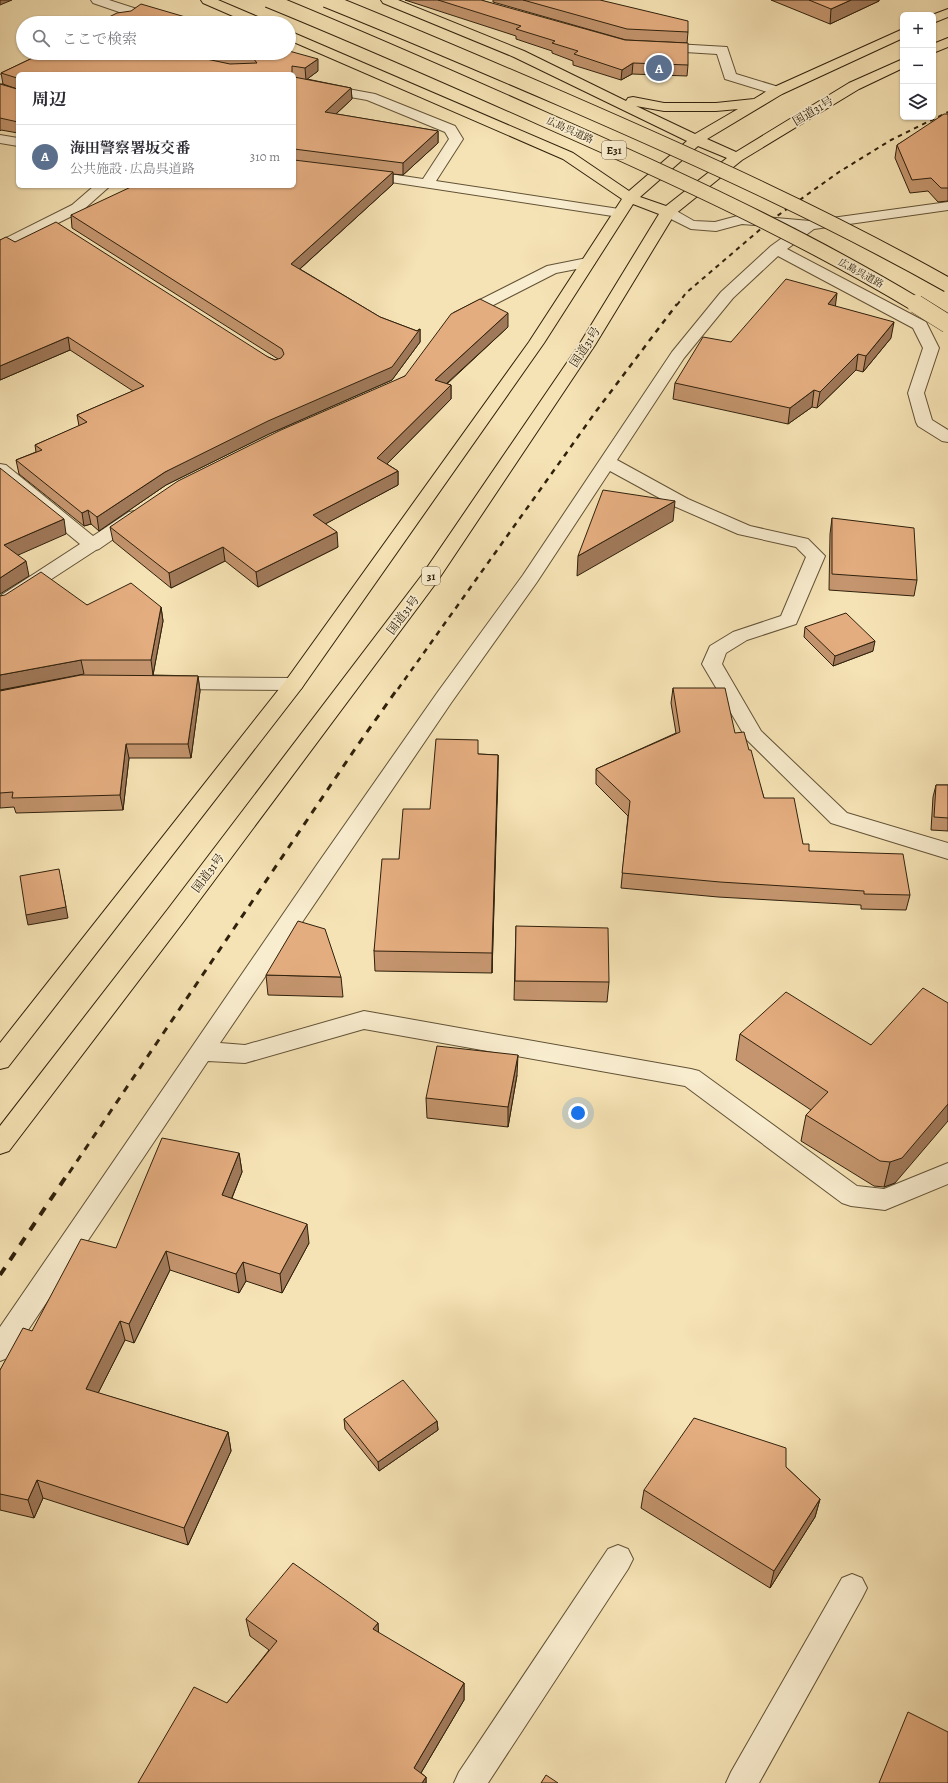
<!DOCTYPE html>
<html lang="ja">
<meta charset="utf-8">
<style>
:root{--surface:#fff;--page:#f7f7f7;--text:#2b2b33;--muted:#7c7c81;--line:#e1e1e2;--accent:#8f2418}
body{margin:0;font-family:Alegreya,"Noto Serif JP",serif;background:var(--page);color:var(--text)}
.controls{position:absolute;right:12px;top:12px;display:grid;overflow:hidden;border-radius:6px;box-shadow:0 1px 3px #0004}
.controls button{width:36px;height:36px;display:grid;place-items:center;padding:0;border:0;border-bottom:1px solid var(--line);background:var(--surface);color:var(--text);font:20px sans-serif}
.you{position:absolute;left:578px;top:1113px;width:14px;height:14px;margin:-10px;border:3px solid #fff;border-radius:50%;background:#1a73e8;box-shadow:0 0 0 6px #1a73e833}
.badge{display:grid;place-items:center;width:26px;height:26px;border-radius:50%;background:var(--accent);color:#fff;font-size:13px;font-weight:700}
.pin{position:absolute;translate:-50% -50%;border:2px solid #fff;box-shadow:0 1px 4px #0006}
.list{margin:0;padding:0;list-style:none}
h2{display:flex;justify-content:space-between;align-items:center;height:52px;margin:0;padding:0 16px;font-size:17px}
h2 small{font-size:13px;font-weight:400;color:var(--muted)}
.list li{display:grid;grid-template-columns:26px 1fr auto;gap:12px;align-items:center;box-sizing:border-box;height:64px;padding:0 16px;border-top:1px solid var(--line)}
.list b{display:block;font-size:15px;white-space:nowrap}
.list p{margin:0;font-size:13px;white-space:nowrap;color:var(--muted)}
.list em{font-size:13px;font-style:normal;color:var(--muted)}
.icon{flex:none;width:22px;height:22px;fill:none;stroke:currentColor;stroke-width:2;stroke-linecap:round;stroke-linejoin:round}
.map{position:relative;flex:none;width:948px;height:1783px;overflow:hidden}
.search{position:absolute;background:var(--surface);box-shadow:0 1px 3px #0004;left:16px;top:16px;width:280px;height:44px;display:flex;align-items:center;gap:10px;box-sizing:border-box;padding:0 14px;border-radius:22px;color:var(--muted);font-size:15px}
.panel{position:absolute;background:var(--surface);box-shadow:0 1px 3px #0004;left:16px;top:72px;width:280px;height:116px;border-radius:6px}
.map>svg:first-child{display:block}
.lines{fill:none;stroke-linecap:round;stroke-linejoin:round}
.street-casing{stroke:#625236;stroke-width:2}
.highway-casing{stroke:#30210c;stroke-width:2}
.street{fill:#f9edcf;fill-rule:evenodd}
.highway{fill:#f6e3b5;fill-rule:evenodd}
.rail-far3{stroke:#30210c;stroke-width:2;stroke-dasharray:4.5 4.5;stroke-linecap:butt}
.rail-far2{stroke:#30210c;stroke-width:2.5;stroke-dasharray:5.5 5.5;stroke-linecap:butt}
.rail-far1{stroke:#30210c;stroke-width:3;stroke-dasharray:7 7;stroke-linecap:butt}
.rail{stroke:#30210c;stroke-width:4;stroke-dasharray:9 9;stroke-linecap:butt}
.highway-bridge-far1-casing{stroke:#30210c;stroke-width:16;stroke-linecap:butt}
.highway-bridge-casing{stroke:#30210c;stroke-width:19;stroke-linecap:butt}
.highway-bridge-far1{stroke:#f6e3b5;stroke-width:14}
.highway-bridge{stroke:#f6e3b5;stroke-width:18}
.wall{fill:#c4956e;stroke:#30210c}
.shaded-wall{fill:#a0795a;stroke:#30210c}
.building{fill:#e4ad80;stroke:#30210c}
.labels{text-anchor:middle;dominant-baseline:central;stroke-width:3.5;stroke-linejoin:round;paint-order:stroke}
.far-street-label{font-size:10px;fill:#30210c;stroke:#f9edcf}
.shield{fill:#f9edcf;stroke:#6c5e46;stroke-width:1}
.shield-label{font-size:11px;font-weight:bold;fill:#30210c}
.street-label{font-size:12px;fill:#30210c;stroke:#f9edcf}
</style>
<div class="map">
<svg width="948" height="1783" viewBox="0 0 948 1783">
<rect width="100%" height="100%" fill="#f6e3b5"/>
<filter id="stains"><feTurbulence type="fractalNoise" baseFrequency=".005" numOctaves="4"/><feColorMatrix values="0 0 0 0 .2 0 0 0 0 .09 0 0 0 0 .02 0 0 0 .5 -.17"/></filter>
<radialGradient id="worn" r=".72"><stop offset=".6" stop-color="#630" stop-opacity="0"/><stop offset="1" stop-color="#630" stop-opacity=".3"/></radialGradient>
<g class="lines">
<g class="street-casing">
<path id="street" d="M91,0H109L140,10L142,13C135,23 121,23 110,23L111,20L125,14L93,3Z
M658,43L727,47L736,74L782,88L784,91L782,94L777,95L725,79L717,54L653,50L652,47L653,44Z
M45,53H62L60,56L23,74H18V76L0,84V75Z
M294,79L375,94L455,126L463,139L436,181L619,209L624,210L626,213L624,216L619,217L358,177L356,174L358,171L363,170L423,179L449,139L445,132L367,100L294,87Z
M0,135L18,138V146L0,143Z
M94,186H110L82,211L0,252V241L72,205Z
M948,202V210L814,229L787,249L926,322L939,348L924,393L932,420L948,430V442L942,441L918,426L916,422L908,393L923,348L913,328L778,256L733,298L684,358L617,460L688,499L750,526L808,539L825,556L796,624L747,640L726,653L722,664L761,731L847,813L948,843V859L831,823L747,740L702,664L710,646L733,632L781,616L806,557L796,547L738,534L676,507L610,471L537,582L451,703L220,1043L245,1045L364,1011L691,1069L699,1071L857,1186L884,1189L948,1163V1184L885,1210L851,1206L842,1203L685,1086L364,1029L245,1063L208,1061L10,1357L0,1361V1327L316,866L437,693L523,575L672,352L721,292L771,246L796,228L742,224L716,231L691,229L663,215L661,212L663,209L668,208L673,209L694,221L715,222L741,215L810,221Z
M587,258L592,260L595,263L592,266L556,273L466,319L460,321L454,319L452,316L454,313L547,266Z
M0,464L6,465L93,536L129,512L135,511L141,512L144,516L141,520L99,549L96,550L7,608L0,610V596L80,544L0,478Z
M169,677L294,678L301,679L304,684L301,689L294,690L169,689L162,688L159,683L162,678Z
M618,1545L628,1549L633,1559L628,1569L488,1783H454L459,1772L608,1549Z
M852,1574L862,1578L867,1588L862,1598L759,1783H726L731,1772L842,1578Z"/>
</g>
<g class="highway-casing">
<path id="highway" d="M201,0H218L265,20L266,23H249L203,3Z
M381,0H398L524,51L626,101L628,98L633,97L664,103H716L754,99L772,88L903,29V38L782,94L707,139L736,152L849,83L903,59V68L859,89L742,160L674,215L595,345L436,583L184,921L9,1151L0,1154V1126L168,909L422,575L579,345L659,214L633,204L544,343L301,689L8,1067L0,1069V1043L287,679L529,342L622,199L563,159L289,40V31L573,153L629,191L687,141L514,57L383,3ZM636,106L664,111H716L738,109L695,134ZM698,146L727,158L666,206L640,197Z
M948,9V17L933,23L932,15Z
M948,38V47L933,53V44Z"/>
</g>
<use href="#street" class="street"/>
<use href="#highway" class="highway"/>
<path class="rail-far3" d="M677,305L686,293L770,221L839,172L891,140L948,112"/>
<path class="rail-far2" d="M398,689L597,410L677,304"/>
<path class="rail-far1" d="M69,1173L355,749L398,688"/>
<path class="rail" d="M0,1275L69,1172"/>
<g class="highway-bridge-far1-casing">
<path id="highway-bridge-far1" d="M268,0C361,38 454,79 546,120C673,176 799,234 917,305
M326,0C406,32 485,66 564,100C695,157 824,215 948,285"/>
</g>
<g class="highway-bridge-casing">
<path id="highway-bridge" d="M916,304L948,324"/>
</g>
<use href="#highway-bridge-far1" class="highway-bridge-far1"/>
<use href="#highway-bridge" class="highway-bridge"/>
</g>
<path class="wall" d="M405,0H481L688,65L687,76L632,74L621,80L573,65V61L552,53V51L516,39V36Z
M493,0H600L688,32L687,43L626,40L493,2Z
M771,0H879V1L830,24Z
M43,53H289L318,71L307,79L351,88L352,99L336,114L438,131V143L403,175L393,174V184L300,269L380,317L417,331L420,329V342L392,380L269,434L166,485L99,531L91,524L84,526L19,474L16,460L36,452L35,445L79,426L77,415L133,391L70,350L0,380V240L15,242L268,357L275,360L278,359L72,228L71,215L294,186V74H18V133L1,130L0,131V84L17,89L3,84L1,73Z
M948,114V201L938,202L928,191L910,193L895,158L897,145Z
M835,306L891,338L863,372L856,370L817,408L812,407L788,424L673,399L675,383L731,342Z
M508,327L447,384L451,385V399L387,464L398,471V485L325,524L338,547L258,587L225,561L171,588L113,541L110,527L405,376Z
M832,518L917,580L914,596L829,590L830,534Z
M0,596L87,605L161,607L163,621L153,675L198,676L200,691L191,758H129L123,810L16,813L14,807L0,808V691L64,678L0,690Z
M805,627L873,651L833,666L804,637Z
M673,688L735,733L749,750L764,798L809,851L910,895L906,910L861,909V905L718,897L621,888L628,816L596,784V769L676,733L671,703Z
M478,754L498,755L492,973L375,971L374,951L399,859L430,809Z
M936,785H948V831L931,830L933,797Z
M516,926L609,982L607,1002L514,1000Z
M266,975L341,977L343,997L268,995Z
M740,1034L871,1045L895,1183L884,1187L874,1186L801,1141L806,1115L811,1110L736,1060Z
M517,1075L508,1127L427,1118L426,1098Z
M239,1153L242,1172L232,1198L309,1243L282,1293L246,1281L239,1293L170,1270L134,1343L125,1340L98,1393L228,1432L231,1451L188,1545L43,1498L34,1518L0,1510V1370L32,1331L116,1248Z
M344,1419L437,1421L438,1430L379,1471L345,1429Z
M786,1467L820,1499L815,1517L770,1588L641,1508L644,1490Z
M246,1619L378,1623V1633L464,1683V1700L421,1773L426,1777V1783H138L227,1703L269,1650L250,1636Z"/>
<path class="shaded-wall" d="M0,0H12L0,5Z
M851,0H879V1L830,24L831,9Z
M318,59V71L306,80L305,68Z
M633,63L632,74L621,80L622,70Z
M351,88L352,99L325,124V112Z
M438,131V143L403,175V163Z
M393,172V184L292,276L291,264Z
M837,293L835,309L828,304Z
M508,313V327L435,394V380Z
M894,322L891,338L863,372L866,356Z
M420,329V342L392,380L269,434L166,485L99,531L97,517L165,472Z
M68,337L70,350L0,380V366Z
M858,354L856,370L817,408L820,392Z
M451,385V399L378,473L377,458Z
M814,390L812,407L788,424L790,408Z
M398,471V485L314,530L313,515Z
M675,501L673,521L577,576L578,556Z
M88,510L91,524L84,526L82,513Z
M64,519L66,534L7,560L4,545Z
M337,532L338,547L258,587L256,572Z
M223,547L225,561L171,588L169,573Z
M26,561L29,576L0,594V578Z
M161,607L163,621L153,675L151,660Z
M875,641L873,651L833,666L835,656Z
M81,660L84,674L0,690V675Z
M198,676L200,691L191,758L188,744Z
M126,744L129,758L123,810L120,795Z
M498,755V775L492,973V953Z
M61,880L68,918L28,925L26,915Z
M518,1055L517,1075L508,1127V1107Z
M948,1104V1121L895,1183L884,1187L890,1162Z
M239,1153L242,1172L225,1215L222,1195Z
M307,1224L309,1243L282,1293L280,1274Z
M166,1251L170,1270L134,1343L129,1324Z
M243,1262L246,1281L239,1293L236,1274Z
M120,1321L125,1340L91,1407L86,1389Z
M437,1421L438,1430L379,1471L378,1462Z
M228,1432L231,1451L188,1545L184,1528Z
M37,1480L43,1498L34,1518L28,1500Z
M820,1499L815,1517L770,1588L774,1571Z
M378,1623L379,1640L373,1629Z
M464,1683V1700L415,1783L414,1768Z
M426,1777V1783H422Z"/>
<path class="building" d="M438,0H481L625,40L688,43V65L633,63L622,70L574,54L578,51L552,43L555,41L516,29L521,26Z
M523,0H600L688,21V32L627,29Z
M809,0H851L831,9Z
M141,4L199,21L197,23H97L117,13L131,11Z
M289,51L318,59L305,68L292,66V74H18V122L0,118V84L17,89V78L1,73L43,53H178L230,64L257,63L253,58L230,53H289Z
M294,77L351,88L325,112L438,131L403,163L294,149Z
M944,114H948V188H941L931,178L912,180L897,145Z
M294,160L393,172L291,264L380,317L417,331L420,329L392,367L268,421L165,472L97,517L88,510L82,513L16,460L42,450L35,445L87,422L77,415L144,386L68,337L0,366V240L6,237L15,242L56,222L268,357L275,360L281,358L284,354L282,349L71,215L133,186H294Z
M786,279L837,293L828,304L894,322L866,356L858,354L820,392L814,390L790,408L675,383L703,337L731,342Z
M480,299L508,313L435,380L451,385L377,458L398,471L313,515L337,532L256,572L223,547L169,573L110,527L178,481L281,430L405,376L451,314Z
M0,468L64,519L4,545L26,561L0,578Z
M603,490L675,501L578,556Z
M832,518L914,528L917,580L832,574Z
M41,572L87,605L131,583L161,607L151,660H81L0,675V596L5,595Z
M846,613L875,641L835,656L805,627Z
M81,675L198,676L188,744H126L120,795L12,798L13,792L0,793V691Z
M673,688H725L735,733L744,732L749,750H751L764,798H794L803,844H809V851L903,854L910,895L864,894V891L720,882L622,873L630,801L596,769L680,732Z
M436,739L478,740V754L498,755L492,953L374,951L382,859H399L403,809H430Z
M936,785H948V818L934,817Z
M59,869L66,907L26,915L20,876Z
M298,921L325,929L341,977L266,975Z
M516,926L608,928L609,982L515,981Z
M923,988L948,1003V1104L902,1158L890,1162L880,1161L806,1115L828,1092L740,1034L786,992L871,1045Z
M437,1046L518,1055L508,1107L426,1098Z
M162,1138L239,1153L222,1195L307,1224L280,1274L243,1262L236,1274L166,1251L129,1324L120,1321L86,1389L228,1432L184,1528L37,1480L28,1500L0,1494V1370L23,1328L32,1331L81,1239L116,1248Z
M403,1380L437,1421L378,1462L344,1419Z
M694,1418L786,1448V1467L820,1499L774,1571L644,1490Z
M293,1563L378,1623L373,1629L464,1683L414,1768L426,1777L422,1783H138L194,1687L227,1703L277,1641L246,1619Z
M908,1712L948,1732V1783H879Z
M546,1775L558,1783H541Z"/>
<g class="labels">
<g class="far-street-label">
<text transform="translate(570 130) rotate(24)">広島呉道路</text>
<text transform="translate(861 273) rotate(29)">広島呉道路</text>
</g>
<g class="shield">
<rect x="602" y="141" width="24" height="18" rx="3"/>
<rect x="422" y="567" width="18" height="18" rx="3"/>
</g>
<g class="shield-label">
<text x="614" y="150">E31</text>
<text x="431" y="576">31</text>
</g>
<g class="street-label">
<text transform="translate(813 111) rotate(-31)">国道31号</text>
<text transform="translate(585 347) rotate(-57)">国道31号</text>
<text transform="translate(403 615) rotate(-53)">国道31号</text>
<text transform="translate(208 873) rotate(-53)">国道31号</text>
</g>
</g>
<rect width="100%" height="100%" filter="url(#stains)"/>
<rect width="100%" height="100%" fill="url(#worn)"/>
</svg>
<div class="controls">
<button>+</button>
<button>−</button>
<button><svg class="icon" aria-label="layers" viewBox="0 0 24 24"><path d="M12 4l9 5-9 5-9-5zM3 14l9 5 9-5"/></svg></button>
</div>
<div class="you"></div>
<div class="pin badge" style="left:659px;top:68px;background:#5c6f8a">A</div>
<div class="search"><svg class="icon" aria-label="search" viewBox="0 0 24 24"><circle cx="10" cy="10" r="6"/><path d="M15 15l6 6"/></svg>ここで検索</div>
<section class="panel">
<h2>周辺<small></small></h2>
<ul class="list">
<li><span class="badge" style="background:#5c6f8a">A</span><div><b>海田警察署坂交番</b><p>公共施設 · 広島呉道路</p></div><em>310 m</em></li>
</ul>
</section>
</div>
